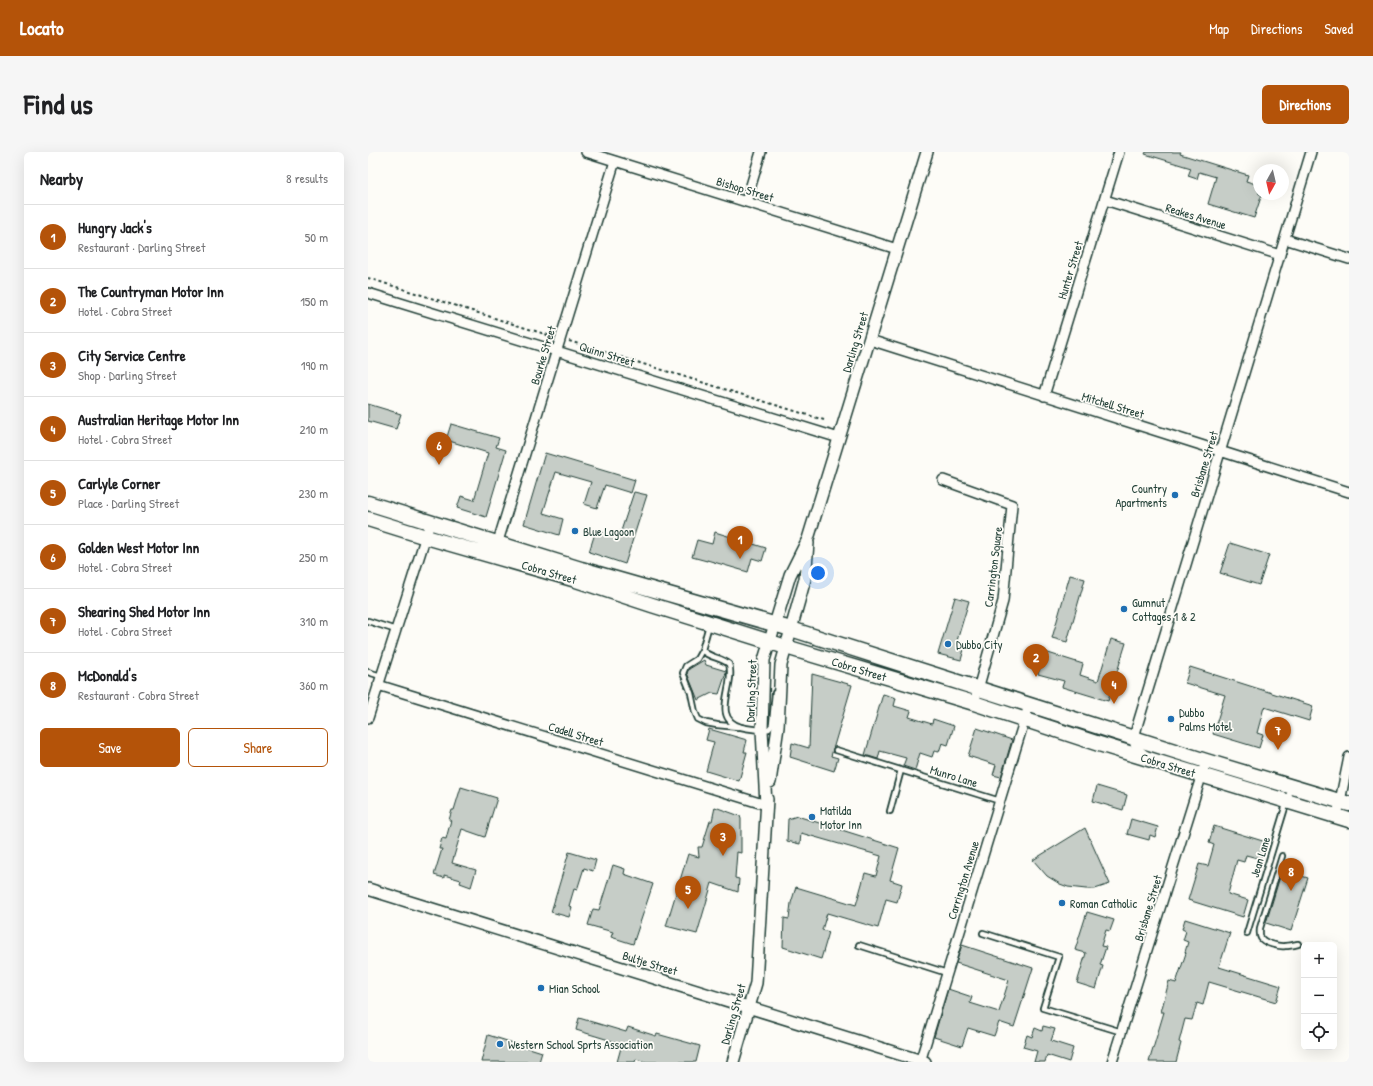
<!DOCTYPE html>
<meta charset="utf-8">
<style>
:root{--surface:#fff;--page:#f6f6f6;--text:#202124;--muted:#757577;--line:#e0e0e0;--accent:#b45309}
body{margin:0;font-family:"Patrick Hand",sans-serif;background:var(--page);color:var(--text)}
.controls{position:absolute;right:12px;bottom:12px;display:grid;overflow:hidden;border-radius:6px;box-shadow:0 4px 16px #0002}
.controls button{width:36px;height:36px;display:grid;place-items:center;padding:0;border:0;border-bottom:1px solid var(--line);background:var(--surface);color:var(--text);font:20px sans-serif}
.compass{position:absolute;left:885px;top:12px;width:36px;height:36px;border-radius:50%;background:var(--surface);box-shadow:0 4px 16px #0002;rotate:188deg}
.you{position:absolute;left:450px;top:421px;width:14px;height:14px;margin:-10px;border:3px solid #fff;border-radius:50%;background:#1a73e8;box-shadow:0 0 0 6px #1a73e833}
.badge{display:grid;place-items:center;width:26px;height:26px;border-radius:50%;background:var(--accent);color:#fff;font-size:13px;font-weight:700}
.pin{position:absolute;translate:-50% -33px;filter:drop-shadow(0 1px 2px #0008)}
.pin::after{content:'';position:absolute;top:21px;width:14px;height:12px;background:inherit;clip-path:polygon(0 0,100% 0,50% 100%)}
.list{margin:0;padding:0;list-style:none}
h2{display:flex;justify-content:space-between;align-items:center;height:52px;margin:0;padding:0 16px;font-size:17px}
h2 small{font-size:13px;font-weight:400;color:var(--muted)}
.list li{display:grid;grid-template-columns:26px 1fr auto;gap:12px;align-items:center;box-sizing:border-box;height:64px;padding:0 16px;border-top:1px solid var(--line)}
.list b{display:block;font-size:15px;white-space:nowrap}
.list p{margin:0;font-size:13px;white-space:nowrap;color:var(--muted)}
.list em{font-size:13px;font-style:normal;color:var(--muted)}
.actions{display:flex;gap:8px;padding:12px 16px}
.actions a{flex:1;padding:9px 0;border:1px solid var(--accent);border-radius:6px;text-align:center;font-size:14px;color:var(--accent)}
.actions .main{background:var(--accent);color:#fff}
.icon{flex:none;width:22px;height:22px;fill:none;stroke:currentColor;stroke-width:2;stroke-linecap:round;stroke-linejoin:round}
.map{position:relative;flex:none;width:981px;height:910px;overflow:hidden;border-radius:6px}
header{display:flex;align-items:center;gap:24px;box-sizing:border-box;height:56px;padding:0 20px;background:var(--accent);color:#fff}
header strong{font-size:19px}
nav{display:flex;gap:22px;margin-inline-start:auto;font-size:14px}
.intro{display:flex;align-items:center;justify-content:space-between;box-sizing:border-box;height:96px;padding:0 24px}
h1{margin:0;font-size:28px}
.button{padding:10px 18px;border-radius:6px;background:var(--accent);color:#fff;font-size:14px;font-weight:700}
main{display:flex;gap:24px;padding:0 24px}
aside{flex:1;background:var(--surface);border-radius:6px;box-shadow:0 4px 16px #0002}
.map>svg:first-child{display:block}
.building{fill:#c6cdc7;stroke:#1f3d34}
.lines{fill:none;stroke-linecap:round;stroke-linejoin:round}
.service-casing{stroke:#1f3d34;stroke-width:8}
.minor-casing{stroke:#1f3d34;stroke-width:12}
.tertiary-casing{stroke:#1f3d34;stroke-width:14}
.trunk-casing{stroke:#1f3d34;stroke-width:17}
.path{stroke:#1f3d34;stroke-width:2;stroke-dasharray:3 3;stroke-linecap:butt}
.service{stroke:#fdfcf7;stroke-width:4.5}
.minor{stroke:#fdfcf7;stroke-width:9}
.tertiary{stroke:#fdfcf7;stroke-width:11}
.trunk{stroke:#fdfcf7;stroke-width:14}
.poi-dot{fill:#1f6fb2;stroke:#fdfcf7;stroke-width:1.5}
.labels{text-anchor:middle;dominant-baseline:central;stroke-width:3.5;stroke-linejoin:round;paint-order:stroke}
.street-label{font-size:12px;fill:#1f3d34;stroke:#fdfcf7}
.poi-label{font-size:12px;fill:#1f3d34;stroke:#fdfcf7;text-anchor:start}
</style>
<header>
<strong>Locato</strong>
<nav><a>Map</a><a>Directions</a><a>Saved</a></nav>
</header>
<div class="intro"><h1>Find us</h1><a class="button">Directions</a></div>
<main>
<aside>
<h2>Nearby<small>8 results</small></h2>
<ul class="list">
<li><span class="badge">1</span><div><b>Hungry Jack's</b><p>Restaurant · Darling Street</p></div><em>50 m</em></li>
<li><span class="badge">2</span><div><b>The Countryman Motor Inn</b><p>Hotel · Cobra Street</p></div><em>150 m</em></li>
<li><span class="badge">3</span><div><b>City Service Centre</b><p>Shop · Darling Street</p></div><em>190 m</em></li>
<li><span class="badge">4</span><div><b>Australian Heritage Motor Inn</b><p>Hotel · Cobra Street</p></div><em>210 m</em></li>
<li><span class="badge">5</span><div><b>Carlyle Corner</b><p>Place · Darling Street</p></div><em>230 m</em></li>
<li><span class="badge">6</span><div><b>Golden West Motor Inn</b><p>Hotel · Cobra Street</p></div><em>250 m</em></li>
<li><span class="badge">7</span><div><b>Shearing Shed Motor Inn</b><p>Hotel · Cobra Street</p></div><em>310 m</em></li>
<li><span class="badge">8</span><div><b>McDonald's</b><p>Restaurant · Cobra Street</p></div><em>360 m</em></li>
</ul>
<div class="actions"><a class="main">Save</a><a>Share</a></div>
</aside>
<div class="map">
<svg width="981" height="910" viewBox="0 0 981 910">
<rect width="100%" height="100%" fill="#fdfcf7"/>
<filter id="ink" filterUnits="userSpaceOnUse"><feTurbulence type="fractalNoise" baseFrequency=".025" numOctaves="2"/><feDisplacementMap in="SourceGraphic" scale="8" xChannelSelector="R" yChannelSelector="G"/><feConvolveMatrix kernelMatrix="1 2 1 2 8 2 1 2 1" color-interpolation-filters="sRGB"/></filter>
<g filter="url(#ink)">
<path class="building" d="M778,0H813L812,2L880,23L878,29L891,33V42H894L886,66L840,52L848,25L831,20L829,27L820,24L823,16L777,2Z
M0,252L33,262L28,277L0,269Z
M83,272L131,286L128,295L138,298L118,365L89,356L93,344L106,348L120,301L78,288Z
M177,301L267,328L263,341L237,333L229,356L216,352L223,330L188,320L175,361L195,367L191,383L156,372Z
M266,340L279,343L257,412L221,400L228,378L251,385Z
M347,380L398,396L394,409L384,406L380,420L339,408V409L324,405L329,388L344,392Z
M862,391L901,403L891,433L852,421Z
M702,423L717,427L699,490L684,486Z
M587,445L601,449L588,492L597,494L593,508L570,502Z
M743,487L758,491L740,549L694,535L696,529L670,522L677,500L715,512L712,523L730,529Z
M336,508L338,513L358,519V521L351,542L344,541L330,548L319,521L321,517Z
M822,515L945,554L941,569L896,555L889,581L895,583L891,596L845,582L857,543L817,531Z
M444,522L484,533L463,604L470,606L466,619L422,605L424,591L441,596Z
M515,542L528,546L526,554L543,559L541,565L564,572L565,567L586,574L580,593L574,591L571,600L566,599L564,605L552,601L547,618L535,614L538,606L512,599L510,607L497,603Z
M609,576L644,588L633,625L625,623L628,613L600,604Z
M341,577L379,588L376,600H379L371,629L338,619L346,590L338,588Z
M729,634L759,643L755,658L725,649Z
M93,635L129,646L117,685L94,677L84,711L108,718L103,735L92,731L93,728L76,723V726L66,723L74,697H71L74,686L78,687L83,668H81L84,658H86Z
M347,655L372,664L373,667V701L369,700L367,726L371,727L370,740L344,731L329,782L298,774L320,702L331,705L330,695H334L342,669H344Z
M429,664L531,696L522,728L534,732L529,750L518,747L510,776L459,761L454,778L461,780L453,807L415,795L416,766L421,767L423,751L428,735L488,753L497,721L508,724L513,704L433,681L432,692L419,689L420,667Z
M763,667L790,675L787,685L782,683L781,688L759,682Z
M846,674L898,690L893,707L878,703L876,710L869,708L860,742L880,748L875,765L820,748L831,712L840,714L846,693L841,691Z
M717,676L742,732L727,737H718L700,735L692,732L679,724L665,708Z
M201,700L228,708L225,719L216,716L209,738L206,737L201,754L204,755L201,765L183,760Z
M245,713L257,717L256,722L285,732L265,792L243,785L245,780L220,773L225,757L231,758Z
M914,718L940,726L923,779L898,771Z
M719,760L746,768L742,779L738,778L733,794L738,795L732,813L735,814L728,837L709,831L718,801L707,798Z
M817,767L862,781L851,815L913,834L908,850L841,830L835,853L829,851L824,868L817,867L811,890L813,891L808,910H781L796,860H793L801,829L808,831L818,801L817,800L820,790L815,788L818,779L814,777Z
M594,793L665,816L646,875L631,870L626,884L600,876L594,894L566,885L580,837L604,845L602,851L631,860L641,828L588,811Z
M211,866L258,880L260,875L288,884L289,882L332,894L328,910H278L268,907L267,910H249L254,892L208,878Z
M675,874L687,877L683,889L705,896L701,910L679,903L677,910H666L669,899L655,895L659,883L664,885L667,876L674,879Z
M120,883L174,900L171,910H113Z"/>
<g class="lines">
<g class="service-casing">
<path id="service" d="M0,469L28,478
M341,473L334,498C341,506 353,505 361,512C368,533 342,566 373,575C382,577 392,579 401,577L404,573L407,541
M334,498L329,507L318,514L315,521L323,541L327,560L330,567L338,571L349,573L370,575
M0,520L13,524
M468,598L632,649
M522,659L533,618
M914,704L892,776C892,779 891,783 893,786C896,791 911,795 917,794C921,794 926,793 930,792
M615,781L691,805L675,856L754,880
M879,781L923,636
M491,793L579,821"/>
</g>
<g class="minor-casing">
<path id="minor" d="M218,0L529,97
M737,48L912,103
M378,50L393,0
M917,87L981,107
M0,141L471,286
M502,188L981,340
M676,244L751,0
M575,328L644,353L635,449L606,551
M128,396L247,9
M10,533L398,653
M0,566L62,371
M777,603C762,594 766,586 770,571L943,0
M969,664L981,605
M552,910L661,553
M744,910L838,609"/>
</g>
<g class="tertiary-casing">
<path id="tertiary" d="M402,630L410,575L413,513L437,427L440,391
M398,653L394,578L396,508L422,423L440,387L559,0
M0,737L557,910
M365,910L388,831L399,647"/>
</g>
<g class="trunk-casing">
<path id="trunk" d="M0,351L213,417L423,477L838,609L981,652
M0,367L58,385L208,428L284,453L418,495L606,551L731,592L981,668"/>
</g>
<path class="path" d="M0,126L183,184
M201,189L456,268"/>
<use href="#service" class="service"/>
<use href="#minor" class="minor"/>
<use href="#tertiary" class="tertiary"/>
<use href="#trunk" class="trunk"/>
</g>
</g>
<g class="poi-dot">
<circle cx="807" cy="343" r="4"/>
<circle cx="207" cy="379" r="4"/>
<circle cx="756" cy="457" r="4"/>
<circle cx="580" cy="492" r="4"/>
<circle cx="803" cy="567" r="4"/>
<circle cx="444" cy="665" r="4"/>
<circle cx="694" cy="751" r="4"/>
<circle cx="173" cy="836" r="4"/>
<circle cx="132" cy="892" r="4"/>
</g>
<g class="labels">
<g class="street-label">
<text transform="translate(377 37) rotate(17)">Bishop Street</text>
<text transform="translate(828 64) rotate(17)">Reakes Avenue</text>
<text transform="translate(702 118) rotate(-73)">Hunter Street</text>
<text transform="translate(487 190) rotate(-73)">Darling Street</text>
<text transform="translate(239 202) rotate(17)">Quinn Street</text>
<text transform="translate(175 203) rotate(-73)">Bourke Street</text>
<text transform="translate(745 253) rotate(17)">Mitchell Street</text>
<text transform="translate(836 312) rotate(-73)">Brisbane Street</text>
<text transform="translate(625 415) rotate(-83)">Carrington Square</text>
<text transform="translate(181 420) rotate(16)">Cobra Street</text>
<text transform="translate(491 517) rotate(17)">Cobra Street</text>
<text transform="translate(383 539) rotate(-88)">Darling Street</text>
<text transform="translate(208 582) rotate(17)">Cadell Street</text>
<text transform="translate(800 613) rotate(17)">Cobra Street</text>
<text transform="translate(586 624) rotate(17)">Munro Lane</text>
<text transform="translate(892 705) rotate(-73)">Jean Lane</text>
<text transform="translate(595 728) rotate(-73)">Carrington Avenue</text>
<text transform="translate(780 756) rotate(-73)">Brisbane Street</text>
<text transform="translate(282 811) rotate(17)">Bultje Street</text>
<text transform="translate(365 862) rotate(-74)">Darling Street</text>
</g>
<g class="poi-label">
<text x="799" y="336" text-anchor="end">Country<tspan x="799" dy="14">Apartments</tspan></text>
<text x="215" y="379">Blue Lagoon</text>
<text x="764" y="450">Gumnut<tspan x="764" dy="14">Cottages 1 &amp; 2</tspan></text>
<text x="588" y="492">Dubbo City</text>
<text x="811" y="560">Dubbo<tspan x="811" dy="14">Palms Motel</tspan></text>
<text x="452" y="658">Matilda<tspan x="452" dy="14">Motor Inn</tspan></text>
<text x="702" y="751">Roman Catholic</text>
<text x="181" y="836">Mian School</text>
<text x="140" y="892">Western School Sprts Association</text>
</g>
</g>
</svg>
<div class="controls">
<button>+</button>
<button>−</button>
<button><svg class="icon" aria-label="locate" viewBox="0 0 24 24"><circle cx="12" cy="12" r="6"/><path d="M12 2v4M12 18v4M2 12h4M18 12h4"/></svg></button>
</div>
<svg class="compass" viewBox="-18 -18 36 36"><path d="M0-13l5 13h-10z" fill="#e53935"/><path d="M0 13l5-13h-10z" fill="#757577"/></svg>
<div class="you"></div>
<div class="pin badge" style="left:372px;top:407px">1</div>
<div class="pin badge" style="left:668px;top:525px">2</div>
<div class="pin badge" style="left:355px;top:704px">3</div>
<div class="pin badge" style="left:746px;top:552px">4</div>
<div class="pin badge" style="left:320px;top:757px">5</div>
<div class="pin badge" style="left:71px;top:313px">6</div>
<div class="pin badge" style="left:910px;top:598px">7</div>
<div class="pin badge" style="left:923px;top:739px">8</div>
</div>
</main>
